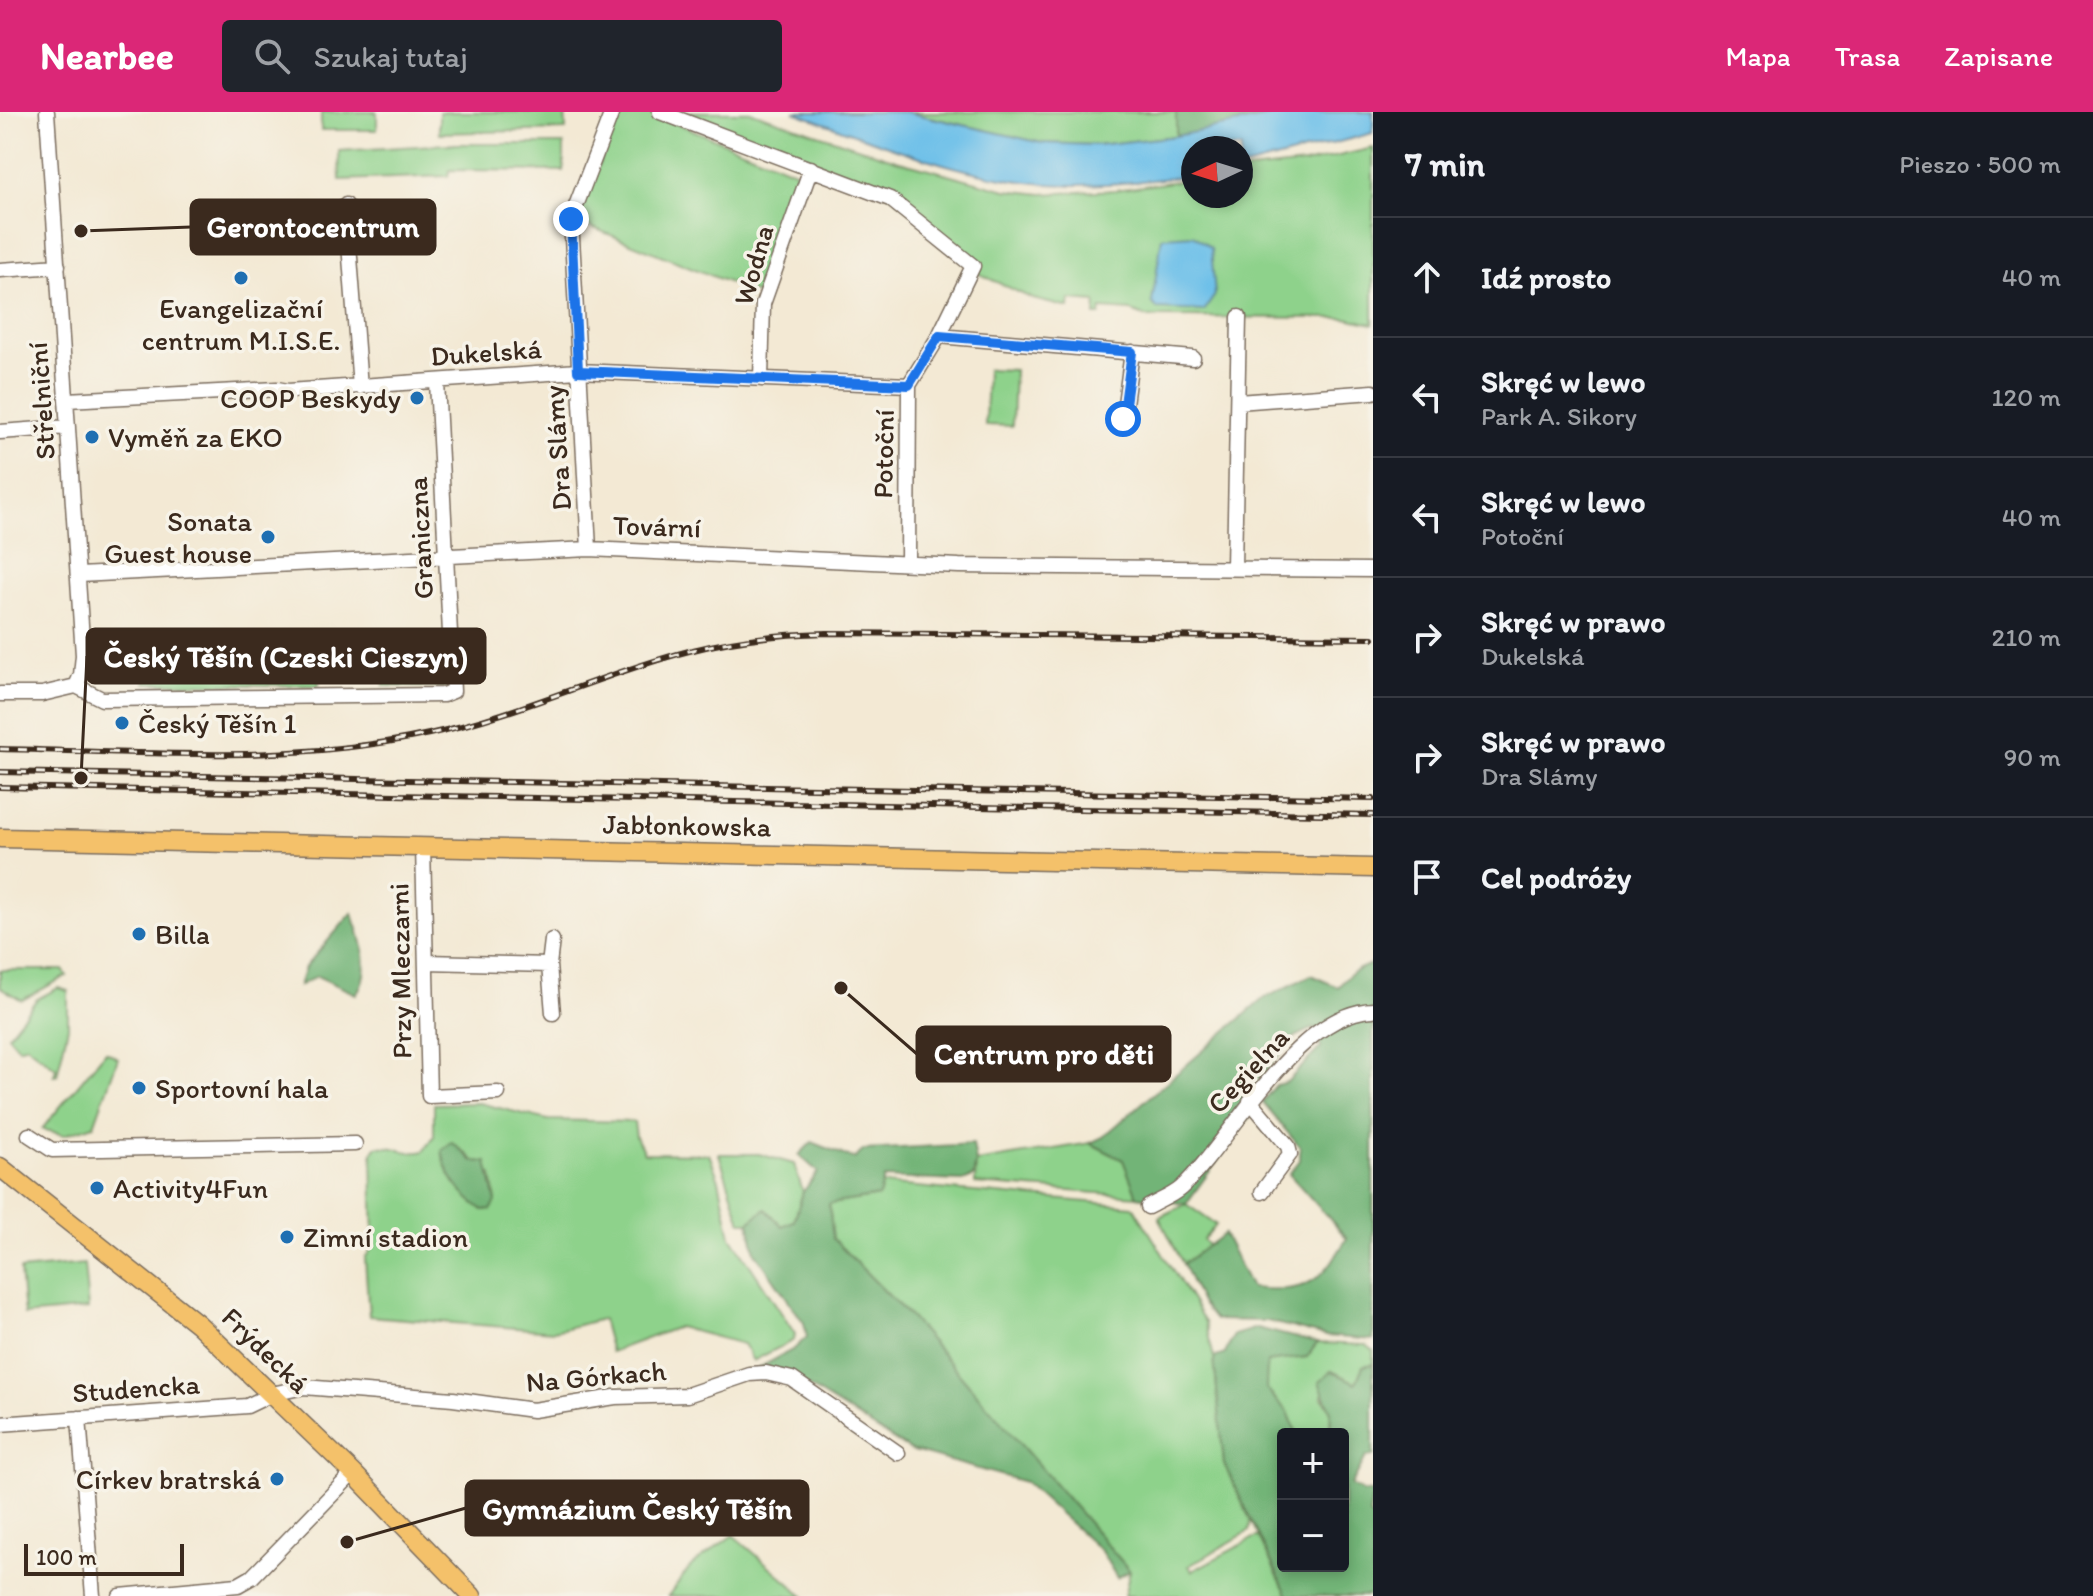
<!DOCTYPE html>
<html lang="pl">
<meta charset="utf-8">
<style>
:root{--surface:#171b24;--page:#20242c;--text:#f1f3f6;--muted:#9ea1a6;--line:#363941;--accent:#db2777}
body{margin:0;font-family:Itim,sans-serif;background:var(--page);color:var(--text)}
.controls{position:absolute;right:24px;bottom:24px;display:grid;overflow:hidden;border-radius:8px;box-shadow:0 4px 12px #0003}
.controls button{width:72px;height:72px;display:grid;place-items:center;padding:0;border:0;border-bottom:2px solid var(--line);background:var(--surface);color:var(--text);font:40px sans-serif}
.compass{position:absolute;left:1181px;top:24px;width:72px;height:72px;border-radius:50%;background:var(--surface);box-shadow:0 4px 12px #0003;rotate:266deg}
.scale{position:absolute;left:24px;bottom:20px;width:160px;box-sizing:border-box;padding-left:8px;border:4px solid #3b2a1e;border-top:0;font-size:22px;line-height:28px;white-space:nowrap;color:#3b2a1e;-webkit-text-stroke:6px #f7f3e8;paint-order:stroke}
.stop{position:absolute;width:24px;height:24px;margin:-18px;border:6px solid #1a73e8;border-radius:50%;background:#fff}
.stop.end{background:#1a73e8;border-color:#fff;box-shadow:0 2px 8px #0008}
.list{margin:0;padding:0;list-style:none}
h2{display:flex;justify-content:space-between;align-items:center;height:104px;margin:0;padding:0 32px;font-size:34px}
h2 small{font-size:26px;font-weight:400;color:var(--muted)}
.list li{display:grid;grid-template-columns:52px 1fr auto;gap:24px;align-items:center;box-sizing:border-box;height:120px;padding:0 32px;border-top:2px solid var(--line)}
.list b{display:block;font-size:30px;white-space:nowrap}
.list p{margin:0;font-size:26px;white-space:nowrap;color:var(--muted)}
.list em{font-size:26px;font-style:normal;color:var(--muted)}
.icon{flex:none;width:44px;height:44px;fill:none;stroke:currentColor;stroke-width:2;stroke-linecap:round;stroke-linejoin:round}
.map{position:relative;flex:none;width:1373px;height:1484px;overflow:hidden}
header{display:flex;align-items:center;gap:48px;box-sizing:border-box;height:112px;padding:0 40px;background:var(--accent);color:#fff}
header strong{font-size:38px}
nav{display:flex;gap:44px;margin-inline-start:auto;font-size:28px}
.search{width:560px;height:72px;background:var(--page);display:flex;align-items:center;gap:20px;box-sizing:border-box;padding:0 28px;border-radius:8px;color:var(--muted);font-size:30px}
main{display:flex}
aside{flex:1;background:var(--surface)}
.map>svg:first-child{display:block}
.green{fill:#8ed28b;stroke:#647e54;stroke-width:2;fill-rule:evenodd}
.forest{fill:#72b477;stroke:#566f4a;stroke-width:2}
.water{fill:#6dc0e9;stroke:#547584;stroke-width:2}
.lines{fill:none;stroke-linecap:round;stroke-linejoin:round}
.minor-casing{stroke:#7b6d5e;stroke-width:17}
.major-casing{stroke:#7b6d5e;stroke-width:21}
.minor{stroke:#fff;stroke-width:14}
.major{stroke:#f4c16a;stroke-width:18}
.rail-casing{stroke:#3b2a1e;stroke-width:6}
.rail{stroke:#f7f3e8;stroke-width:3;stroke-dasharray:9;stroke-linecap:butt}
.route{stroke:#1a73e8;stroke-width:10}
.poi-dot{fill:#1f6fb2;stroke:#f7f3e8;stroke-width:3}
.labels{text-anchor:middle;dominant-baseline:central;stroke-width:7;stroke-linejoin:round;paint-order:stroke}
.street-label{font-size:28px;fill:#3b2a1e;stroke:#f7f3e8}
.poi-label{font-size:28px;fill:#3b2a1e;stroke:#f7f3e8;text-anchor:start}
.leader{fill:none;stroke:#3b2a1e;stroke-width:3}
.callout-dot{fill:#3b2a1e;stroke:#f7f3e8;stroke-width:3}
.callout{fill:#3b2a1e;stroke:#3b2a1e;stroke-width:3}
.callout-label{font-size:30px;text-anchor:middle;font-weight:bold;fill:#fff}
</style>
<header>
<strong>Nearbee</strong>
<div class="search"><svg class="icon" aria-label="search" viewBox="0 0 24 24"><circle cx="10" cy="10" r="6"/><path d="M15 15l6 6"/></svg>Szukaj tutaj</div>
<nav><a>Mapa</a><a>Trasa</a><a>Zapisane</a></nav>
</header>
<main>
<div class="map">
<svg width="1373" height="1484" viewBox="0 0 1373 1484">
<rect width="100%" height="100%" fill="#f7f3e8"/>
<filter id="ink" filterUnits="userSpaceOnUse"><feTurbulence type="fractalNoise" baseFrequency=".0125" numOctaves="2"/><feDisplacementMap in="SourceGraphic" scale="16" xChannelSelector="R" yChannelSelector="G"/><feConvolveMatrix kernelMatrix="1 2 1 2 8 2 1 2 1" color-interpolation-filters="sRGB"/></filter>
<filter id="wash" filterUnits="userSpaceOnUse"><feTurbulence type="fractalNoise" baseFrequency=".006" numOctaves="4" result="noise"/><feDisplacementMap in="SourceGraphic" scale="32" xChannelSelector="R" yChannelSelector="G"/><feGaussianBlur stdDeviation="1.8" result="paint"/><feColorMatrix in="noise" values="0 0 0 0 0 0 0 0 0 0 0 0 0 0 0 0 0 1.4 0 .05"/><feComposite in="paint" operator="in"/></filter>
<g filter="url(#wash)">
<rect width="100%" height="100%" fill="#f3e9d4"/>
<path class="green" d="M321,0H377V18H321Z
M439,0H565L566,18L439,21Z
M620,0H648L805,63L757,182L576,109Z
M672,0H752L896,48L1006,78L1042,82L1115,78L1193,67V84H1241V59L1304,52L1373,36V212L1346,206L1147,205L1131,199L1101,197L1100,203H1095L1096,190L1070,188L1069,196L1033,187L977,161L980,149L963,142L893,84Z
M907,0H1176V24L1097,33L1042,31Z
M449,32H564V59L449,58L448,64L340,68L339,39Z
M987,257L1014,258L1012,314L985,313Z
M146,553L319,555V574L146,571Z
M384,555L446,558L447,575L384,574Z
M0,858H63L67,864L22,888L0,875Z
M58,876L68,879V915L57,963H54L56,956L26,933L19,936L8,923L37,887Z
M106,939L118,946L94,1013L64,1023L42,1017Z
M479,991L548,1008L634,1010L636,1025L644,1041L709,1042L719,1068L731,1124L795,1222L794,1228L753,1249L743,1232L678,1215L611,1240L602,1207L554,1219L369,1204L365,1146L374,1133L372,1041L376,1035C394,1032 405,1044 424,1039L434,1024V992ZM452,1030L492,1063L496,1089L483,1098C461,1082 446,1066 442,1038Z
M1090,1031L1123,1048L1137,1084L975,1072L976,1050Z
M719,1042H759L794,1052L803,1080L794,1109L783,1115L766,1097L749,1110H741Z
M882,1072L1133,1094L1205,1210L1214,1246L1224,1352L1251,1409L1249,1419L1189,1454L1192,1459L1258,1424L1288,1484H1124L1130,1459L911,1206L833,1127L829,1092L879,1084Z
M1186,1092L1216,1113L1203,1128L1210,1135L1183,1152L1159,1105Z
M84,1152L88,1197L24,1203L20,1158Z
M1317,1231L1366,1233L1373,1238V1252L1363,1254L1356,1271L1332,1259L1322,1284L1331,1299L1330,1322H1297L1288,1300L1265,1277L1267,1249L1307,1245Z
M733,1423L804,1484H668L691,1454Z"/>
<path class="forest" d="M1176,0H1292L1176,24Z
M352,801C362,825 373,860 356,882L317,864L299,874L305,855Z
M1373,851V1228L1326,1224L1267,1209L1215,1208L1201,1191L1183,1152L1224,1122L1251,1176C1306,1181 1320,1173 1347,1126L1289,1062L1300,1048V1035L1262,990L1276,973L1287,970L1321,935L1314,916L1295,925L1244,984L1252,1001L1186,1092L1137,1084L1123,1048L1090,1031L1103,1025L1263,887L1311,863L1338,875L1352,860Z
M452,1030L473,1049L487,1050L496,1090L491,1098H483C461,1082 446,1066 442,1038Z
M812,1030L854,1047L864,1038L973,1032L976,1050L973,1065L963,1069L884,1066L879,1084L829,1092L833,1127L911,1206L1130,1459L1117,1466L1101,1439L1025,1370L910,1338L780,1257H757L794,1237L807,1225L804,1211L755,1140L749,1110L766,1097L782,1114L794,1109L803,1080L818,1060L799,1043Z
M1257,1216L1317,1231L1307,1245L1267,1250L1266,1277L1288,1300L1297,1322H1283V1454H1343V1322H1330L1331,1299L1319,1270L1331,1259L1356,1271L1363,1254L1373,1252V1344L1366,1345L1351,1373L1364,1381L1373,1380L1369,1403L1373,1406V1484H1288L1224,1352L1214,1246L1225,1242L1234,1223Z"/>
<path class="water" d="M794,0H906L1042,31L1097,33L1176,24L1292,0H1373V21L1241,56V36H1193V63C1139,70 1082,77 1028,70C948,60 869,27 794,0Z
M1193,123L1211,136L1215,183L1204,199L1157,197L1152,190L1162,125Z"/>
</g>
<g filter="url(#ink)">
<g class="lines">
<g class="minor-casing">
<path id="minor" d="M47,0L83,543L81,563L76,574
M660,0L890,87L973,154L939,224L909,273L908,451
M346,93L360,275
M0,158L58,154
M939,224L1193,246
M761,267L763,192L811,56
M67,288L277,277L288,279L578,259L909,273
M1238,290L1373,280
M1123,307L1132,240
M0,320L68,315
M589,437L571,107L612,0
M1234,455L1239,205
M79,463L589,437L959,454L1373,458
M0,582H42L76,574L102,587L443,583L453,579L437,270
M423,734L429,984L498,981
M552,828L549,853L553,901
M426,850L549,853
M1250,989L1288,1034L1290,1042L1262,1080
M29,1023L52,1038L355,1032
M1148,1095C1158,1089 1172,1084 1181,1076C1232,1029 1295,901 1373,898
M79,1306L93,1484
M0,1312L247,1294L272,1282L304,1275L453,1287L533,1298L615,1285L687,1283L749,1262L766,1261L792,1267L898,1341
M120,1484L238,1473L252,1465L353,1361"/>
</g>
<g class="major-casing">
<path id="major" d="M0,726L1373,756
M0,1055L198,1212L353,1361L472,1484"/>
</g>
<use href="#minor" class="minor"/>
<use href="#major" class="major"/>
<g class="rail-casing">
<path id="rail" d="M0,637C143,640 288,653 429,622C518,603 601,562 689,539C734,527 780,522 827,521L1373,526
M0,660L1373,687
M0,675L1373,703"/>
</g>
<use href="#rail" class="rail"/>
</g>
</g>
<g class="lines" filter="url(#ink)">
<path class="route" d="M571,107L578,259L909,273L939,224L1132,240L1123,307"/>
</g>
<g class="poi-dot">
<circle cx="241" cy="166" r="8"/>
<circle cx="417" cy="286" r="8"/>
<circle cx="92" cy="325" r="8"/>
<circle cx="268" cy="425" r="8"/>
<circle cx="122" cy="611" r="8"/>
<circle cx="139" cy="822" r="8"/>
<circle cx="139" cy="976" r="8"/>
<circle cx="97" cy="1076" r="8"/>
<circle cx="287" cy="1125" r="8"/>
<circle cx="277" cy="1367" r="8"/>
</g>
<g class="labels">
<g class="street-label">
<text transform="translate(753 153) rotate(-74)">Wodna</text>
<text transform="translate(486 240) rotate(-4)">Dukelská</text>
<text transform="translate(41 289) rotate(-94)">Střelniční</text>
<text transform="translate(557 336) rotate(-94)">Dra Slámy</text>
<text transform="translate(883 342) rotate(-89)">Potoční</text>
<text transform="translate(657 414) rotate(2)">Tovární</text>
<text transform="translate(420 426) rotate(-93)">Graniczna</text>
<text transform="translate(687 713) rotate(1)">Jabłonkowska</text>
<text transform="translate(400 859) rotate(-91)">Przy Mleczarni</text>
<text transform="translate(1248 958) rotate(-47)">Cegielna</text>
<text transform="translate(266 1238) rotate(44)">Frýdecká</text>
<text transform="translate(596 1264) rotate(-5)">Na Górkach</text>
<text transform="translate(136 1276) rotate(-4)">Studencka</text>
</g>
<g class="poi-label">
<text x="241" y="196" text-anchor="middle">Evangelizační<tspan x="241" dy="32">centrum M.I.S.E.</tspan></text>
<text x="401" y="286" text-anchor="end">COOP Beskydy</text>
<text x="108" y="325">Vyměň za EKO</text>
<text x="252" y="409" text-anchor="end">Sonata<tspan x="252" dy="32">Guest house</tspan></text>
<text x="138" y="611">Český Těšín 1</text>
<text x="155" y="822">Billa</text>
<text x="155" y="976">Sportovní hala</text>
<text x="113" y="1076">Activity4Fun</text>
<text x="303" y="1125">Zimní stadion</text>
<text x="261" y="1367" text-anchor="end">Církev bratrská</text>
</g>
</g>
<path class="leader" d="M81 119L191 115M81 666L87 544M841 876L917 942M347 1430L466 1396"/>
<g class="callout-dot">
<circle cx="81" cy="119" r="8"/>
<circle cx="81" cy="666" r="8"/>
<circle cx="841" cy="876" r="8"/>
<circle cx="347" cy="1430" r="8"/>
</g>
<g class="callout">
<rect x="191" y="88" width="244" height="54" rx="8"/>
<rect x="87" y="517" width="398" height="54" rx="8"/>
<rect x="917" y="915" width="253" height="54" rx="8"/>
<rect x="466" y="1369" width="342" height="54" rx="8"/>
</g>
<g class="callout-label">
<text x="313" y="125">Gerontocentrum</text>
<text x="286" y="555">Český Těšín (Czeski Cieszyn)</text>
<text x="1044" y="952">Centrum pro děti</text>
<text x="637" y="1407">Gymnázium Český Těšín</text>
</g>
</svg>
<div class="controls">
<button>+</button>
<button>−</button>
</div>
<svg class="compass" viewBox="-18 -18 36 36"><path d="M0-13l5 13h-10z" fill="#e53935"/><path d="M0 13l5-13h-10z" fill="#9ea1a6"/></svg>
<div class="scale">100 m</div>
<div class="stop" style="left:1123px;top:307px"></div>
<div class="stop end" style="left:571px;top:107px"></div>
</div>
<aside>
<h2>7 min<small>Pieszo · 500 m</small></h2>
<ul class="list">
<li><svg class="icon" aria-label="ahead" viewBox="0 0 24 24"><path d="M12 20V5M6 11l6-6 6 6"/></svg><div><b>Idź prosto</b></div><em>40 m</em></li>
<li><svg class="icon" aria-label="left" viewBox="0 0 24 24"><path d="M17 20v-9H6M10 6l-5 5 5 5"/></svg><div><b>Skręć w lewo</b><p>Park A. Sikory</p></div><em>120 m</em></li>
<li><svg class="icon" aria-label="left" viewBox="0 0 24 24"><path d="M17 20v-9H6M10 6l-5 5 5 5"/></svg><div><b>Skręć w lewo</b><p>Potoční</p></div><em>40 m</em></li>
<li><svg class="icon" aria-label="right" viewBox="0 0 24 24"><path d="M7 20v-9h11M14 6l5 5-5 5"/></svg><div><b>Skręć w prawo</b><p>Dukelská</p></div><em>210 m</em></li>
<li><svg class="icon" aria-label="right" viewBox="0 0 24 24"><path d="M7 20v-9h11M14 6l5 5-5 5"/></svg><div><b>Skręć w prawo</b><p>Dra Slámy</p></div><em>90 m</em></li>
<li><svg class="icon" aria-label="arrive" viewBox="0 0 24 24"><path d="M6 21V4h12l-3 4 3 4H6"/></svg><div><b>Cel podróży</b></div></li>
</ul>
</aside>
</main>
